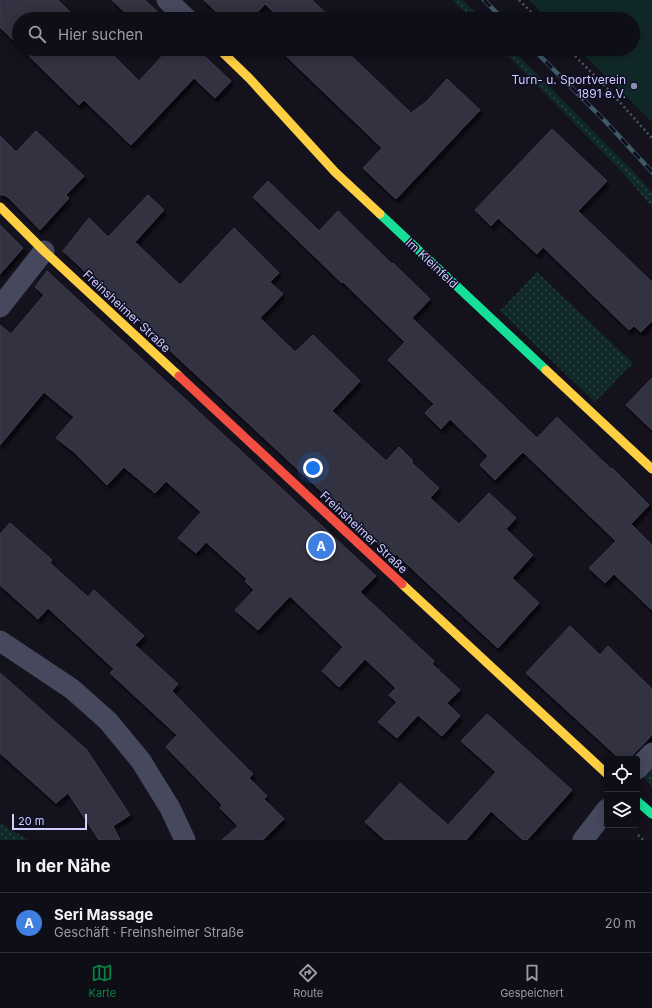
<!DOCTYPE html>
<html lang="de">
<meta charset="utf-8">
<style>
:root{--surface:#0e0e16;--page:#17171f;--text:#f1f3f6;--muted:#9b9ca1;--line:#2e2e35;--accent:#0b8043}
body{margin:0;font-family:Inter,sans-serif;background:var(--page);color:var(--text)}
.controls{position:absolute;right:12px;bottom:12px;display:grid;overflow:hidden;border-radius:4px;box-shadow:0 2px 10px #0003}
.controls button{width:36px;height:36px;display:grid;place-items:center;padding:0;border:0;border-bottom:1px solid var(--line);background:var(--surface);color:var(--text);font:20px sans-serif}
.scale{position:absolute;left:12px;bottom:10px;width:75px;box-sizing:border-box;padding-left:4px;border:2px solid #cfceff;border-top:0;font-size:11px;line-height:14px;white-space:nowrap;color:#cfceff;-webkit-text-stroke:3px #0f0d22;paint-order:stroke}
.you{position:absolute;left:313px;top:468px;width:14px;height:14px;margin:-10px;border:3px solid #fff;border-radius:50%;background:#1a73e8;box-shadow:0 0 0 6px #1a73e833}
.badge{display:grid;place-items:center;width:26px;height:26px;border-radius:50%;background:var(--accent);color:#fff;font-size:13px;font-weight:700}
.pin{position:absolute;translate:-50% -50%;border:2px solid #fff;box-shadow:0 1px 4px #0006}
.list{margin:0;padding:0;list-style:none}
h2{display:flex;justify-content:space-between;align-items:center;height:52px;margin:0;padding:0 16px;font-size:17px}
h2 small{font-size:13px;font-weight:400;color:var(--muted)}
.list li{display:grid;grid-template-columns:26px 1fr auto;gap:12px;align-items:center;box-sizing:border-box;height:60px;padding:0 16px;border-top:1px solid var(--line)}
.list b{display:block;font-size:15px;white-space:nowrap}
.list p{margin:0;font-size:13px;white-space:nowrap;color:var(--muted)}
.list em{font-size:13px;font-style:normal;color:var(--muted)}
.icon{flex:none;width:22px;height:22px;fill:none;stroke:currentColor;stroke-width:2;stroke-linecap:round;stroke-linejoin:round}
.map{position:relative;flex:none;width:652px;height:840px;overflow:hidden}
.search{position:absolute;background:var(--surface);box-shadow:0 2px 10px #0003;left:12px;right:12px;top:12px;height:44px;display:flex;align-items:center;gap:10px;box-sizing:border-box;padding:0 14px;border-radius:22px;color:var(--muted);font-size:15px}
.sheet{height:112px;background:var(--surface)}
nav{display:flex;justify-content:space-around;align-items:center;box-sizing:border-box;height:56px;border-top:1px solid var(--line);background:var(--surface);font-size:11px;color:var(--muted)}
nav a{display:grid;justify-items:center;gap:2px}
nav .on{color:var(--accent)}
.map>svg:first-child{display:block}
.green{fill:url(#green-dots)}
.pitch{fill:#102827}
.building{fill:#31303f;stroke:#3e3c52;filter:url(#shadow)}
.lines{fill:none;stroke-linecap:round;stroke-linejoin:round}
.path{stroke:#485964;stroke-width:2.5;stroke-dasharray:2 3;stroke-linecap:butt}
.street{stroke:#46485e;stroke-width:21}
.fast{stroke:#16e098;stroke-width:9}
.slow{stroke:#ffcf43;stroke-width:9}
.jam{stroke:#f24e42;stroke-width:9}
.rail-casing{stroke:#3f5967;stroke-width:4.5}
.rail{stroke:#0f0d22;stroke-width:3;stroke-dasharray:9;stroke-linecap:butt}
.poi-dot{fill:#8d8cb0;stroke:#0f0d22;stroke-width:1.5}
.labels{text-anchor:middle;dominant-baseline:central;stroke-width:3;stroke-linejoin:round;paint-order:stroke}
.poi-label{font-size:12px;fill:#cfceff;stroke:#0f0d22;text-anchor:end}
.street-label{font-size:12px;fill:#cfceff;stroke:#0f0d22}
</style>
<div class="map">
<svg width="652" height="840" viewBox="0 0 652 840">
<defs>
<pattern id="green-dots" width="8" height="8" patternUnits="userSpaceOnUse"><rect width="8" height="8" fill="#102827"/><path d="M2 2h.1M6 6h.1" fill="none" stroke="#324647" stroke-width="1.8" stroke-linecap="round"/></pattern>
<filter id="shadow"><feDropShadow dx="2.5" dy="4.5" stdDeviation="1" flood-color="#0009"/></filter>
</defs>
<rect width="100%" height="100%" fill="#13121d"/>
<path class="green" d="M452,0H463L482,19H471Z
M501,49H512L630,168L652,192V207L623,173Z
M537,272L633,363L595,402L500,311Z
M652,766V787L642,776Z
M0,823L28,840H0Z"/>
<path class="pitch" d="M529,0H652V122L578,49H633V19H548Z"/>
<path class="building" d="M0,0H58L77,19H19V46L0,27Z
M112,0H145L165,19H132Z
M204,0H312L332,19H281L265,4L251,19H224Z
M22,49H107L139,81L166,52L164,49H197L231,81L215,98L194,78L131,145L84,100L79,105Z
M279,49H344L411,113L426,102L447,79L480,110L396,199L363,168L382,148Z
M552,129L607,181L578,211L652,282V321L641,332L634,326L629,330L543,247L537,254L498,218L491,226L475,210Z
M36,131L84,176L66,195L69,198L40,230L9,198L4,195H0V136L16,152Z
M268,181L319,231L338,211L392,264L393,263L430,299L412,318L537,438L557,417L611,469L612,468L649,505L631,524L652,545V610L614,574L605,583L589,568L616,541L523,452L495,480L480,465L488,456L450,419L441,429L425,413L434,404L388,360L405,342L343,282L342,283L253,197Z
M148,195L164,210L135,242L180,285L234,228L279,273L270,282L283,294L260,318L295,352L313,335L360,381L332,411L386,461L399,447L413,461L411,462L439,488L430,498L459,524L489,493L516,518L506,529L533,555L512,578L539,603L498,648L396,554L393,558L63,251L89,218L108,237Z
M0,225L23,248L0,274Z
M47,271L376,576L360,592L434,661L432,664L460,690L447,703L460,716L442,736L418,715L397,738L378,722L397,702L389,695L396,688L365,659L339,687L322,671L343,647L290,596L258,630L235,610L254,590L245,581L247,579L206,542L196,553L178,538L201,512L166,481L155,493L124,467L107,485L74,452L56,438L74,417L44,392L0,445V325L11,334L44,295L35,287Z
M652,378V430L626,405Z
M10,523L52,560L50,563L88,597L94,590L144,636L135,645L178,684L172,691L219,740L253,774L249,778L267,796L264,799L284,819L263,840H222L238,826L220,808L222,805L166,747L177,735L110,673L114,669L48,608L38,619L0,585V534Z
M570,626L600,655L608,646L652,689V735L629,759H620L526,673Z
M0,673L87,750L130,815L113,826L120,840H99L68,793L56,803L0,753Z
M487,714L572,790L527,840H523L491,811L466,840H385L365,822L400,783L448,825L496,772L461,741Z"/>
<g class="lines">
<path class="path" d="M519,0L538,19
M568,49L606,87L652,138
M638,835L643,840"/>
<path class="street" d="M167,0L187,19
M0,307L44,251
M0,641L72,689L108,721L141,761L170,808L185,840
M637,769L652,753
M583,840L607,809"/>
<path class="fast" d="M380,214L546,370
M637,801L652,814"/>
<path class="slow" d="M219,49L249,78L335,172L380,214
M0,207L44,251L179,376
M546,370L652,469
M402,584L607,774"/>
<path class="jam" d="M179,376L402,584"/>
<g class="rail-casing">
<path id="rail" d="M484,0L503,19
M533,49L605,121L652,172"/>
</g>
<use href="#rail" class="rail"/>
</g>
<circle class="poi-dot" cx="634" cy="86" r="4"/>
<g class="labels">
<g class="poi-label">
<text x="626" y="79">Turn- u. Sportverein<tspan x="626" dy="14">1891 e.V.</tspan></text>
</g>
<g class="street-label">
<text transform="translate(432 263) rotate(43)">Im Kleinfeld</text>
<text transform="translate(127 311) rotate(43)">Freinsheimer Straße</text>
<text transform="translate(364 532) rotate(43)">Freinsheimer Straße</text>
</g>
</g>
</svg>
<div class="controls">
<button><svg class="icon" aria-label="locate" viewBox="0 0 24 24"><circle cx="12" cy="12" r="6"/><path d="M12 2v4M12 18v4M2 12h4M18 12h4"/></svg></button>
<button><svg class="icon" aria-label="layers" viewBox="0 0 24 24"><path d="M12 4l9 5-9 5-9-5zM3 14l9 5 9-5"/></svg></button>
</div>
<div class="scale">20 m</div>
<div class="you"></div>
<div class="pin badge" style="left:321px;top:546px;background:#3f7fe0">A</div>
<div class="search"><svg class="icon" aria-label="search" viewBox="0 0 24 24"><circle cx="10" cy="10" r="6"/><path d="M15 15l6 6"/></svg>Hier suchen</div>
</div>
<section class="sheet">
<h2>In der Nähe<small></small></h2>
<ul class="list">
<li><span class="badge" style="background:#3f7fe0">A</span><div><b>Seri Massage</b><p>Geschäft · Freinsheimer Straße</p></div><em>20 m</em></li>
</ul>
</section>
<nav>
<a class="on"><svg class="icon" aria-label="map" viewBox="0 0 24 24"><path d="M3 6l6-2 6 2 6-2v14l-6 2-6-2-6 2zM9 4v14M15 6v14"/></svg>Karte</a>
<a><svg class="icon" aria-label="directions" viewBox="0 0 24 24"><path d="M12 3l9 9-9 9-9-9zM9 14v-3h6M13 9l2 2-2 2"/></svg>Route</a>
<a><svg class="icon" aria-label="saved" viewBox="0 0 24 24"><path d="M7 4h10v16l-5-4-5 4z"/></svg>Gespeichert</a>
</nav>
